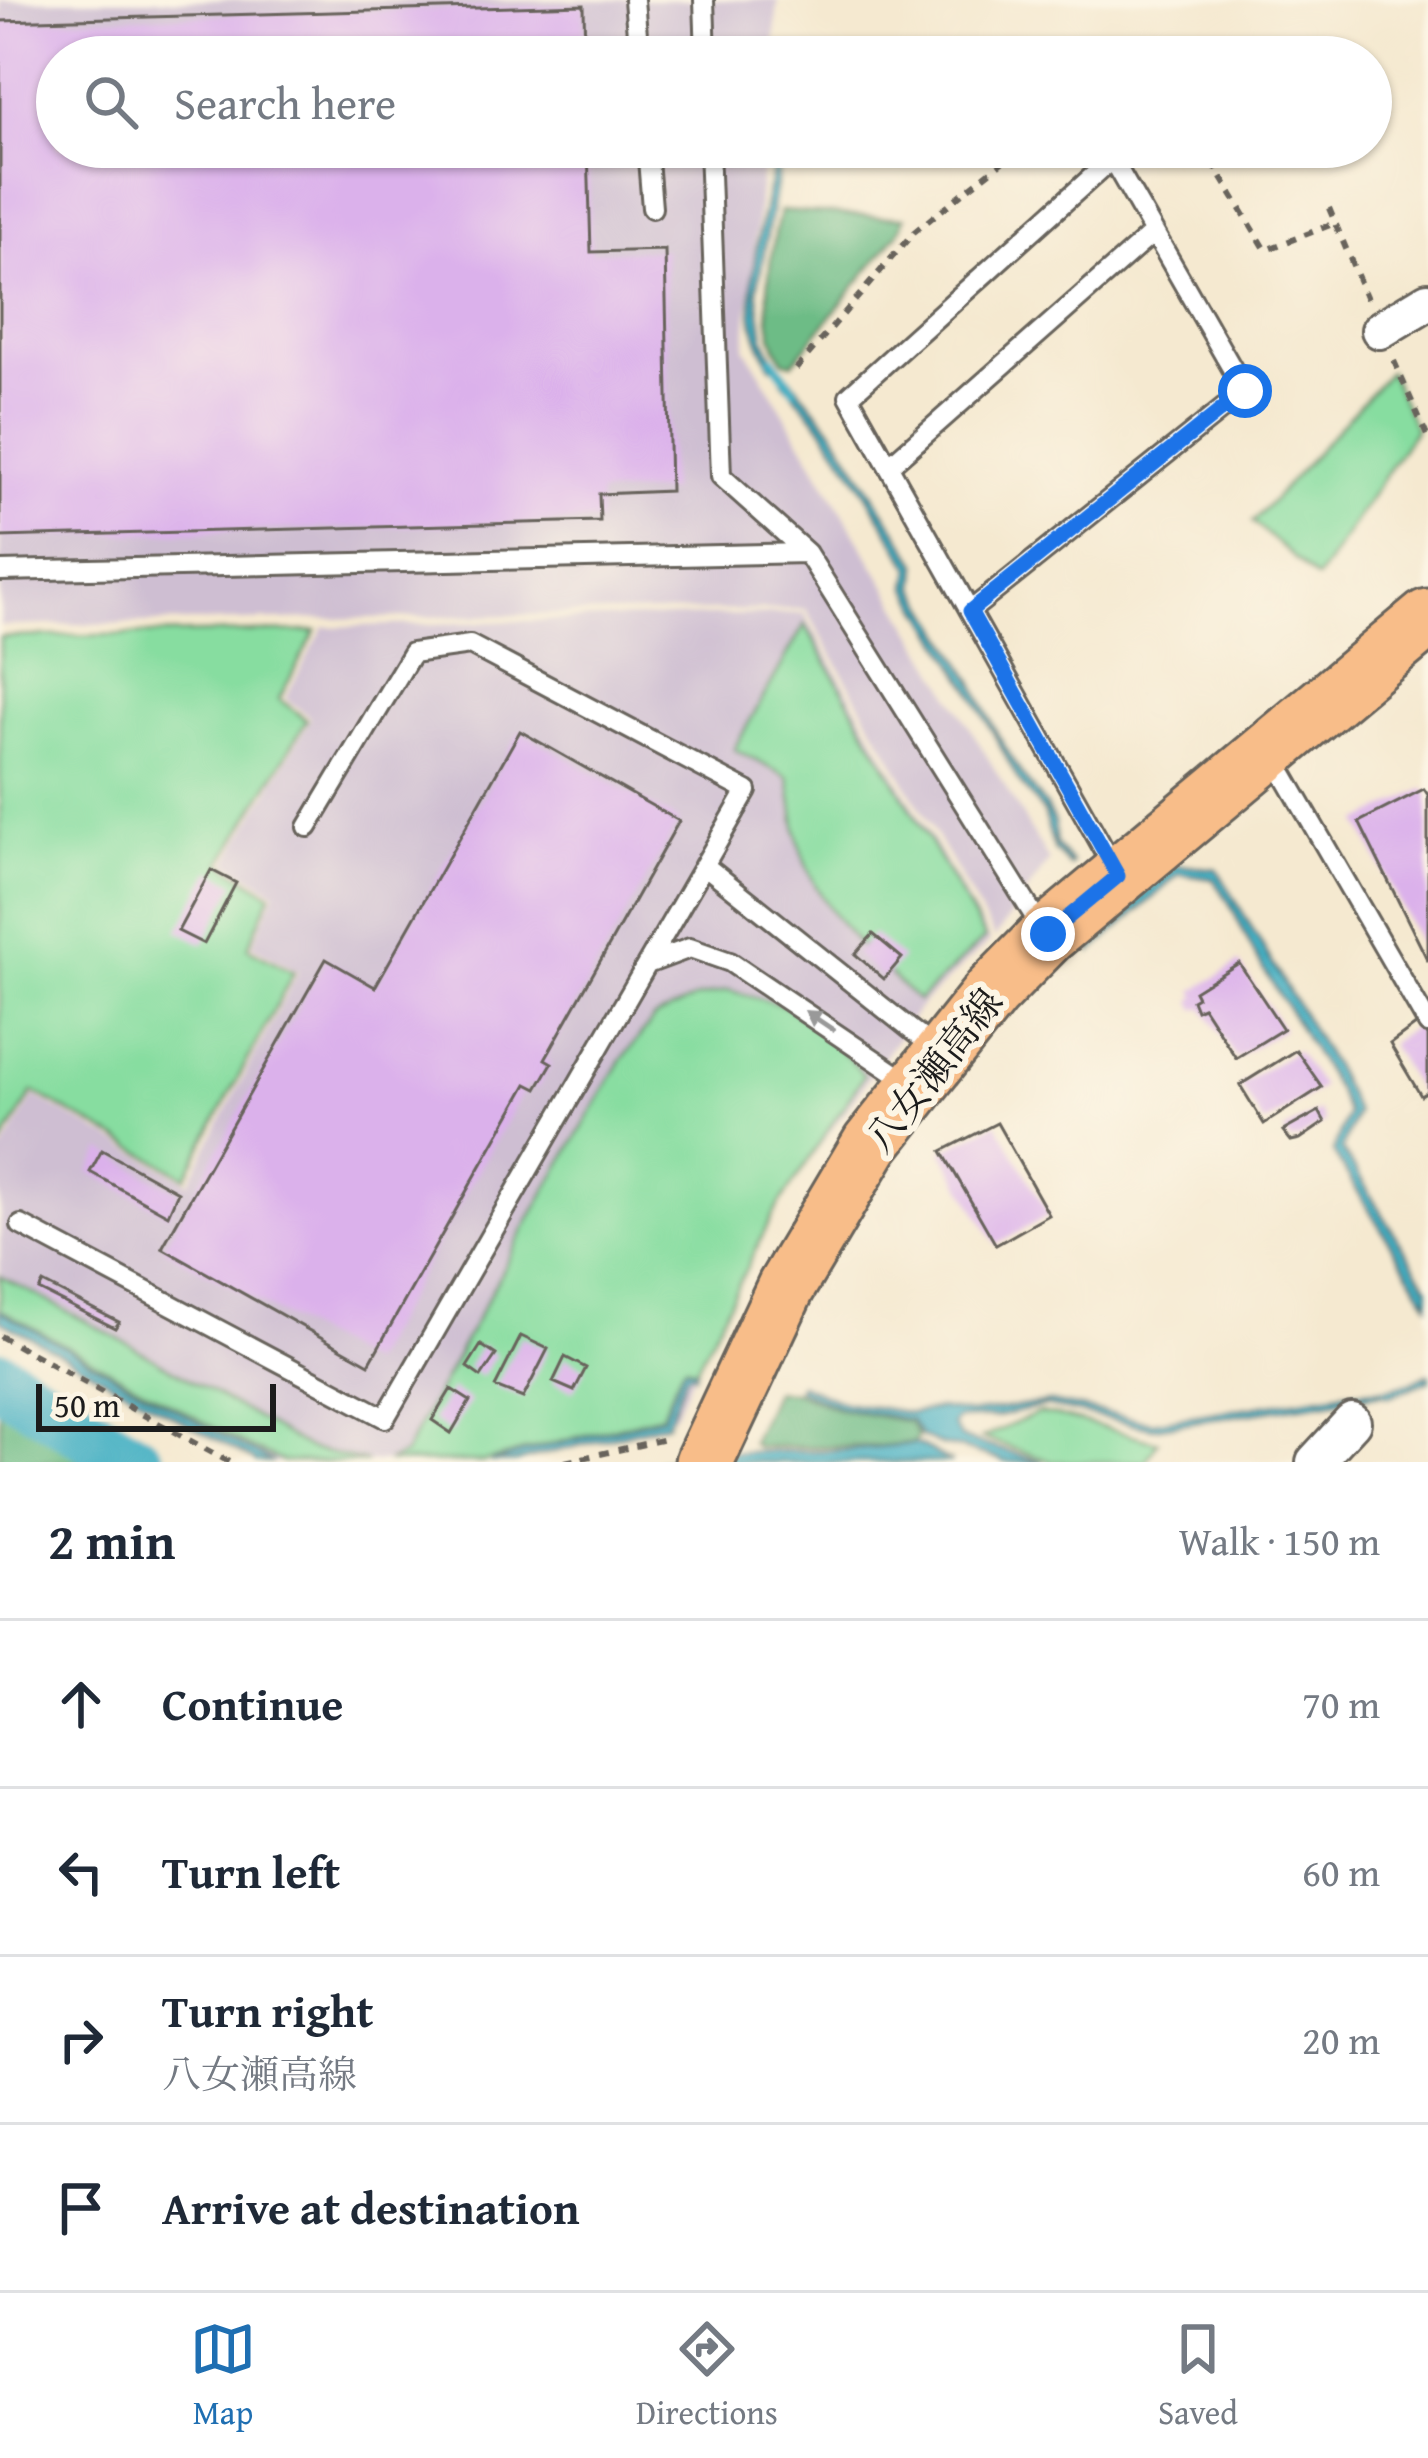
<!DOCTYPE html>
<meta charset="utf-8">
<style>
:root{--surface:#fff;--page:#f2f2f3;--text:#1f2937;--muted:#747a83;--line:#e0e1e3;--accent:#1f6fb2}
body{margin:0;font-family:"Gentium Book Plus","Noto Serif JP",serif;background:var(--page);color:var(--text)}
.scale{position:absolute;left:36px;bottom:30px;width:240px;box-sizing:border-box;padding-left:12px;border:6px solid #1c1c1c;border-top:0;font-size:33px;line-height:42px;white-space:nowrap;color:#1c1c1c;-webkit-text-stroke:9px #fcf5e5;paint-order:stroke}
.stop{position:absolute;width:36px;height:36px;margin:-27px;border:9px solid #1a73e8;border-radius:50%;background:#fff}
.stop.end{background:#1a73e8;border-color:#fff;box-shadow:0 3px 12px #0008}
.list{margin:0;padding:0;list-style:none}
h2{display:flex;justify-content:space-between;align-items:center;height:156px;margin:0;padding:0 48px;font-size:51px}
h2 small{font-size:39px;font-weight:400;color:var(--muted)}
.list li{display:grid;grid-template-columns:78px 1fr auto;gap:36px;align-items:center;box-sizing:border-box;height:168px;padding:0 48px;border-top:3px solid var(--line)}
.list b{display:block;font-size:45px;white-space:nowrap}
.list p{margin:0;font-size:39px;white-space:nowrap;color:var(--muted)}
.list em{font-size:39px;font-style:normal;color:var(--muted)}
.icon{flex:none;width:66px;height:66px;fill:none;stroke:currentColor;stroke-width:2;stroke-linecap:round;stroke-linejoin:round}
.map{position:relative;flex:none;width:1428px;height:1462px;overflow:hidden}
.search{position:absolute;background:var(--surface);box-shadow:0 3px 9px #0004;left:36px;right:36px;top:36px;height:132px;display:flex;align-items:center;gap:30px;box-sizing:border-box;padding:0 42px;border-radius:66px;color:var(--muted);font-size:45px}
.sheet{height:828px;background:var(--surface)}
nav{display:flex;justify-content:space-around;align-items:center;box-sizing:border-box;height:168px;border-top:3px solid var(--line);background:var(--surface);font-size:33px;color:var(--muted)}
nav a{display:grid;justify-items:center;gap:6px}
nav .on{color:var(--accent)}
.map>svg:first-child{display:block}
.industrial{fill:#cebed2}
.green{fill:#87dda0;stroke:#527c5e;stroke-width:3}
.forest{fill:#6dbc86;stroke:#446c51;stroke-width:3}
.water{fill:#46b1c4;stroke:#316670;stroke-width:3}
.lines{fill:none;stroke-linecap:round;stroke-linejoin:round}
.stream{stroke:#46b1c4;stroke-width:9}
.river{stroke:#46b1c4;stroke-width:57}
.building{fill:#dbb1eb}
.service-casing{stroke:#68645b;stroke-width:24}
.minor-casing{stroke:#68645b;stroke-width:42}
.primary-casing{stroke:#68645b;stroke-width:63}
.path{stroke:#68645b;stroke-width:6;stroke-dasharray:9 9;stroke-linecap:butt}
.service{stroke:#fff;stroke-width:18}
.minor{stroke:#fff;stroke-width:36}
.primary{stroke:#f8bd89;stroke-width:57}
.oneway{fill:#999}
.route{stroke:#1a73e8;stroke-width:15}
.labels{text-anchor:middle;dominant-baseline:central;stroke-width:12;stroke-linejoin:round;paint-order:stroke}
.street-label{font-size:39px;fill:#1c1c1c;stroke:#fcf5e5}
</style>
<div class="map">
<svg width="1428" height="1462" viewBox="0 0 1428 1462">
<rect width="100%" height="100%" fill="#fcf5e5"/>
<filter id="ink" filterUnits="userSpaceOnUse"><feTurbulence type="fractalNoise" baseFrequency=".00833" numOctaves="2"/><feDisplacementMap in="SourceGraphic" scale="24" xChannelSelector="R" yChannelSelector="G"/><feConvolveMatrix kernelMatrix="1 2 1 2 8 2 1 2 1" color-interpolation-filters="sRGB"/></filter>
<filter id="wash" filterUnits="userSpaceOnUse"><feTurbulence type="fractalNoise" baseFrequency=".004" numOctaves="4" result="noise"/><feDisplacementMap in="SourceGraphic" scale="48" xChannelSelector="R" yChannelSelector="G"/><feGaussianBlur stdDeviation="2.7" result="paint"/><feColorMatrix in="noise" values="0 0 0 0 0 0 0 0 0 0 0 0 0 0 0 0 0 1.4 0 .05"/><feComposite in="paint" operator="in"/></filter>
<g filter="url(#wash)">
<rect width="100%" height="100%" fill="#f5e9d0"/>
<path class="industrial" d="M0,0H778L773,57H57V147H764L745,347L1049,861L995,938L806,609L0,626Z
M804,613L990,941L922,1004L762,1227L674,1415L489,1462H273L0,1305V1155L34,1096L189,1182L298,971L252,946L275,892L227,862L311,718L285,698L324,627Z"/>
<path class="green" d="M1389,372L1415,429L1317,579L1253,522Z
M805,624L985,938L918,1001C874,960 827,920 805,862C795,837 794,805 789,778L734,749Z
M316,631L279,699L307,720L222,863L271,894L248,948L294,972L186,1177L33,1092L0,1148V637Z
M728,990L786,1006L830,1038L864,1075L773,1215L696,1369L685,1365L682,1368L661,1415L483,1462H387L404,1454L531,1217L620,1062L654,1018L696,998Z
M0,1276L127,1343L310,1449L368,1462H284L251,1448L0,1309Z
M1038,1413L1064,1417L1158,1442L1145,1462H1053L982,1438Z"/>
<path class="forest" d="M780,211L905,218L899,232L793,363L784,361C757,325 770,252 780,211Z
M774,1391L795,1392L838,1409L910,1422L918,1437L914,1443L889,1446L757,1447L751,1442Z
M0,1402L78,1448L96,1462H0Z"/>
<path class="water" d="M777,147H783L757,290L764,339L777,364L771,367C765,353 756,339 754,324C745,273 768,198 777,147Z
M790,378L833,430L918,564L916,587L973,681L997,733L1022,775L1045,805L1054,823L1056,845L1072,863L1070,866L1054,850L1044,813L1018,780L969,687L908,587L911,568L857,478L819,423L783,381Z
M1176,865L1217,869L1336,1071L1356,1112L1342,1149L1428,1287V1303L1333,1152L1347,1114L1338,1092L1254,953L1230,904L1213,879L1179,874L1092,952L1086,945Z
M0,1311L244,1448L273,1462H257L0,1320Z
M0,1356L143,1437L125,1462H101L86,1447L0,1397Z
M684,1367L696,1370L694,1375L690,1373L685,1377L667,1423L515,1462H490L662,1417Z
M1428,1374V1381L1424,1383L1390,1396L1381,1394L1153,1428L1045,1406L996,1417L957,1419L953,1425L961,1438L1042,1462H1007L963,1449L941,1445L922,1437L911,1420L840,1407L797,1389L800,1384L843,1402L911,1413L939,1408L970,1413L1050,1402L1152,1422L1342,1393L1389,1389L1410,1383Z
M916,1444C930,1449 939,1457 952,1462H656C742,1444 830,1457 916,1444Z"/>
<g class="lines">
<path class="stream" d="M772,359L794,389"/>
<path class="river" d="M0,1379L136,1462"/>
</g>
<g id="blocks">
<path class="building" d="M584,5L585,57H57V147H588L591,252L665,250L670,491L599,494L600,521L0,537V21Z
M520,731L679,821L545,1059L552,1063L537,1089L527,1084L369,1364L162,1248L326,959L375,987Z
M1424,789L1428,795V961L1359,822Z
M211,870L236,883L204,944L178,931Z
M873,934L902,958L884,979L855,954Z
M1239,963L1283,1029L1236,1058L1203,1007L1196,1010L1192,1000L1197,997L1194,991Z
M1428,1016V1092L1421,1096L1390,1044Z
M1296,1050L1322,1087L1264,1124L1240,1085Z
M1319,1111L1325,1122L1300,1139L1291,1141L1283,1131Z
M997,1123L1049,1215L996,1245L942,1151Z
M102,1150L178,1192L168,1215L90,1172Z
M43,1283L119,1322L115,1328L39,1290Z
M521,1336L548,1349L523,1398L495,1387Z
M481,1345L496,1355L481,1377L467,1367Z
M565,1357L586,1368L574,1391L553,1382Z
M451,1389L470,1401L451,1433L432,1420Z"/>
</g>
</g>
<g filter="url(#ink)">
<use href="#blocks" fill-opacity="0" stroke="#68645b" stroke-width="3"/>
<g class="lines">
<g class="service-casing">
<path id="service" d="M634,0L639,57
M704,0L706,57
M647,147L652,208
M709,147L721,476L807,553L1033,914
M889,466L1154,232
M0,571L807,553
M970,611L1245,391L1112,159L849,396L1116,871
M1280,768L1428,1024
M704,865L939,1052
M647,964L690,948L730,962L912,1085
M21,1225L385,1418L747,791L470,645L412,653L308,827"/>
</g>
<g class="minor-casing">
<path id="minor" d="M1380,330L1428,301
M1315,1462L1352,1422"/>
</g>
<g class="primary-casing">
<path id="primary" d="M704,1462L786,1287L871,1144L991,993L1048,935L1428,618"/>
</g>
<path class="path" d="M1147,57L1152,54L1153,57
M1203,147L1266,250L1335,223
M1329,208L1367,299
M1394,361L1428,438
M796,369L914,232L1021,147
M0,1336L229,1462
M565,1462L670,1438"/>
<use href="#service" class="service"/>
<use href="#minor" class="minor"/>
<use href="#primary" class="primary"/>
</g>
<defs><path id="oneway-solid" d="M-6-.8H1V-3.2L6.5 0L1 3.2V.8H-6Z" transform="scale(3)"/></defs>
<use class="oneway" href="#oneway-solid" transform="translate(820 1021) rotate(-146)"/>
</g>
<g class="lines" filter="url(#ink)">
<path class="route" d="M1048,934L1118,876L970,611L1245,391"/>
</g>
<g class="labels">
<g class="street-label">
<text transform="translate(933 1070) rotate(-52)">八女瀬高線</text>
</g>
</g>
</svg>
<div class="scale">50 m</div>
<div class="stop" style="left:1245px;top:391px"></div>
<div class="stop end" style="left:1048px;top:934px"></div>
<div class="search"><svg class="icon" aria-label="search" viewBox="0 0 24 24"><circle cx="10" cy="10" r="6"/><path d="M15 15l6 6"/></svg>Search here</div>
</div>
<section class="sheet">
<h2>2 min<small>Walk · 150 m</small></h2>
<ul class="list">
<li><svg class="icon" aria-label="ahead" viewBox="0 0 24 24"><path d="M12 20V5M6 11l6-6 6 6"/></svg><div><b>Continue</b></div><em>70 m</em></li>
<li><svg class="icon" aria-label="left" viewBox="0 0 24 24"><path d="M17 20v-9H6M10 6l-5 5 5 5"/></svg><div><b>Turn left</b></div><em>60 m</em></li>
<li><svg class="icon" aria-label="right" viewBox="0 0 24 24"><path d="M7 20v-9h11M14 6l5 5-5 5"/></svg><div><b>Turn right</b><p>八女瀬高線</p></div><em>20 m</em></li>
<li><svg class="icon" aria-label="arrive" viewBox="0 0 24 24"><path d="M6 21V4h12l-3 4 3 4H6"/></svg><div><b>Arrive at destination</b></div></li>
</ul>
</section>
<nav>
<a class="on"><svg class="icon" aria-label="map" viewBox="0 0 24 24"><path d="M3 6l6-2 6 2 6-2v14l-6 2-6-2-6 2zM9 4v14M15 6v14"/></svg>Map</a>
<a><svg class="icon" aria-label="directions" viewBox="0 0 24 24"><path d="M12 3l9 9-9 9-9-9zM9 14v-3h6M13 9l2 2-2 2"/></svg>Directions</a>
<a><svg class="icon" aria-label="saved" viewBox="0 0 24 24"><path d="M7 4h10v16l-5-4-5 4z"/></svg>Saved</a>
</nav>
